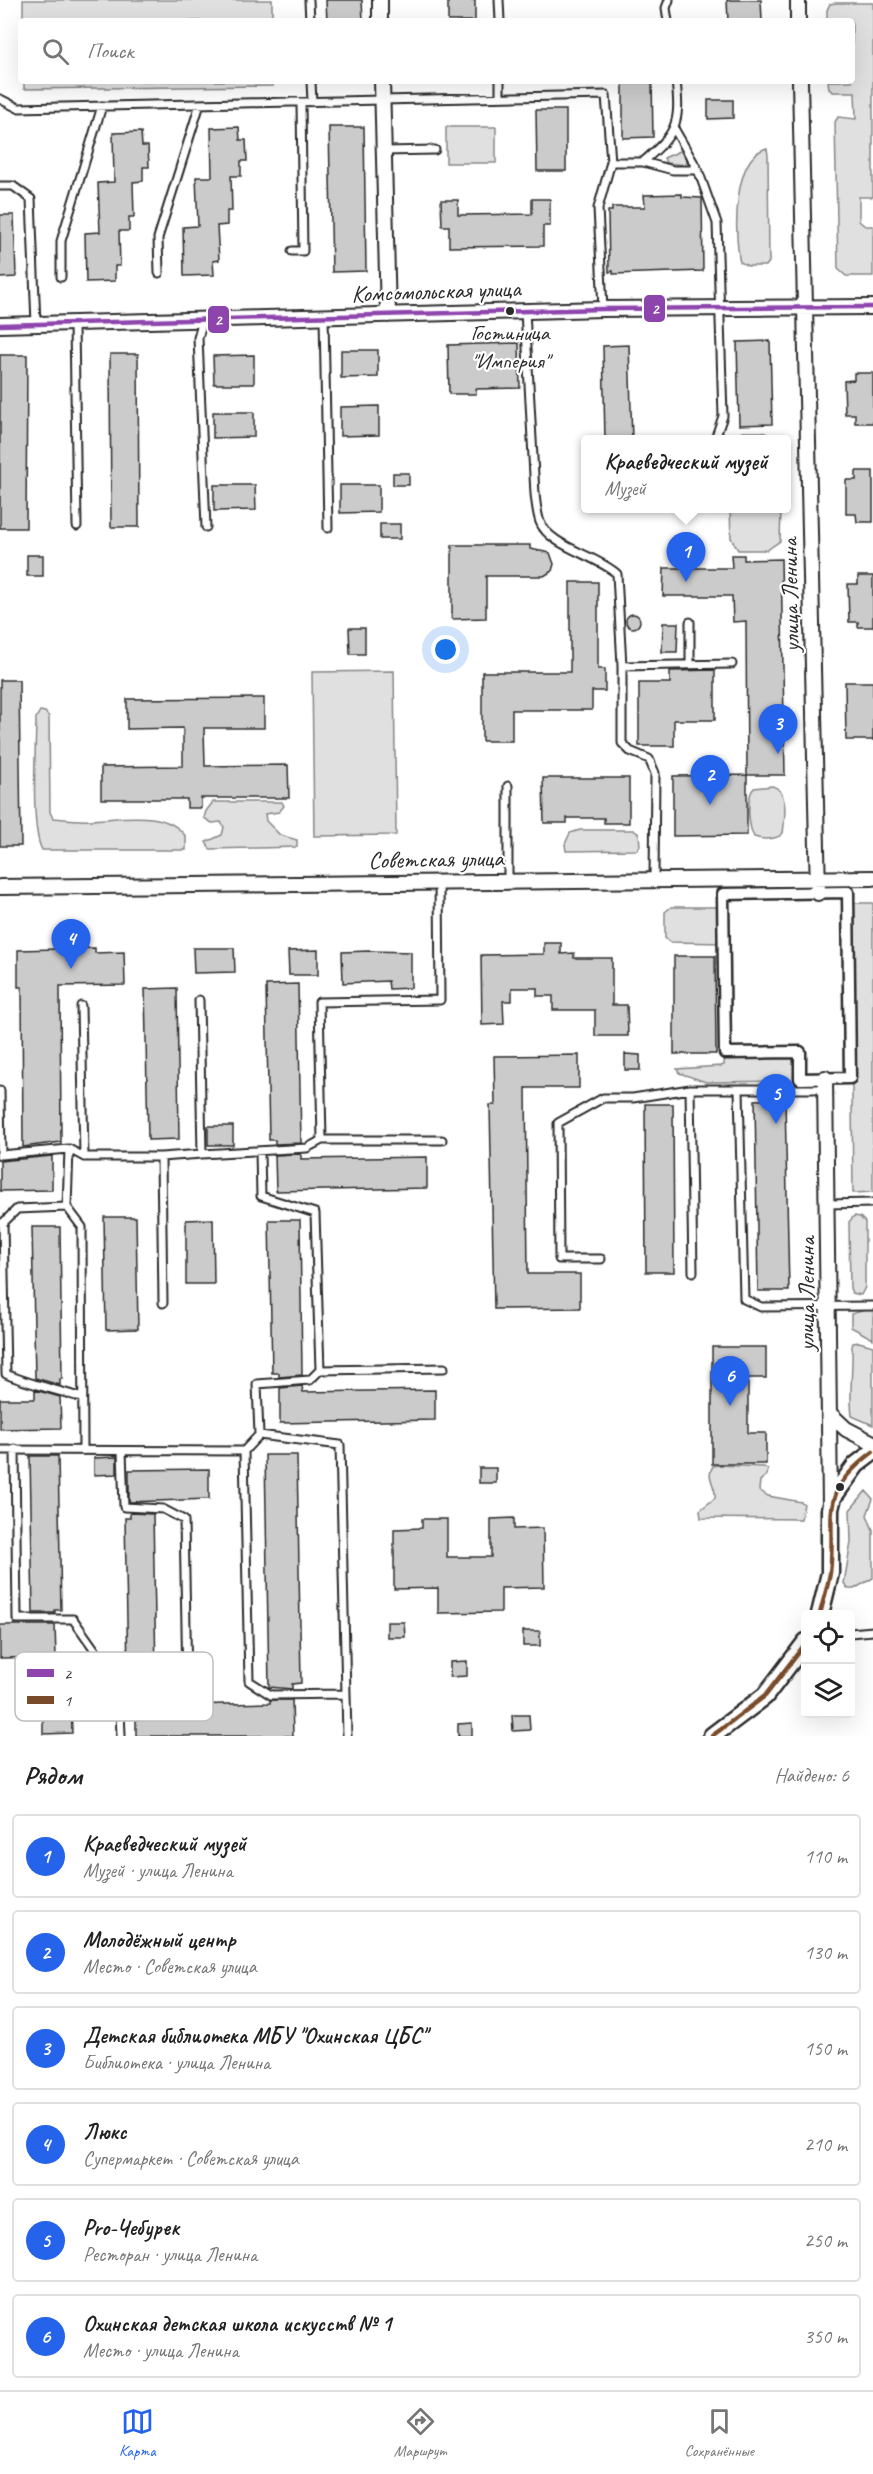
<!DOCTYPE html>
<html lang="ru">
<meta charset="utf-8">
<style>
:root{--surface:#fff;--page:#f2f2f2;--text:#222;--muted:#767676;--line:#e0e0e0;--accent:#2563eb}
body{margin:0;font-family:Caveat,sans-serif;background:var(--page);color:var(--text)}
.controls{position:absolute;right:18px;bottom:18px;display:grid;overflow:hidden;border-radius:6px;box-shadow:0 6px 24px #0002}
.controls button{width:54px;height:54px;display:grid;place-items:center;padding:0;border:0;border-bottom:2px solid var(--line);background:var(--surface);color:var(--text);font:30px sans-serif}
.you{position:absolute;left:446px;top:650px;width:21px;height:21px;margin:-15px;border:4px solid #fff;border-radius:50%;background:#1a73e8;box-shadow:0 0 0 9px #1a73e833}
.badge{display:grid;place-items:center;width:39px;height:39px;border-radius:50%;background:var(--accent);color:#fff;font-size:20px;font-weight:700}
.pin{position:absolute;translate:-50% -50px;filter:drop-shadow(0 2px 3px #0008)}
.pin::after{content:'';position:absolute;top:32px;width:21px;height:18px;background:inherit;clip-path:polygon(0 0,100% 0,50% 100%)}
.popup{position:absolute;left:581px;top:435px;width:210px;height:78px;box-sizing:border-box;display:grid;place-content:center;border-radius:6px;background:var(--surface);filter:drop-shadow(0 2px 4px #0005);font-size:20px;white-space:nowrap;color:var(--muted)}
.popup b{font-size:22px;color:var(--text)}
.popup::after{content:'';position:absolute;left:50%;top:100%;margin-left:-12px;border:12px solid transparent;border-top-color:var(--surface)}
.list{margin:0;padding:0;list-style:none}
h2{display:flex;justify-content:space-between;align-items:center;height:78px;margin:0;padding:0 24px;font-size:26px}
h2 small{font-size:20px;font-weight:400;color:var(--muted)}
.list li{display:grid;grid-template-columns:39px 1fr auto;gap:18px;align-items:center;box-sizing:border-box;height:84px;margin:0 12px 12px;padding:0 12px;border:2px solid var(--line);border-radius:6px}
.list b{display:block;font-size:22px;white-space:nowrap}
.list p{margin:0;font-size:20px;white-space:nowrap;color:var(--muted)}
.list em{font-size:20px;font-style:normal;color:var(--muted)}
.icon{flex:none;width:33px;height:33px;fill:none;stroke:currentColor;stroke-width:2;stroke-linecap:round;stroke-linejoin:round}
.map{position:relative;flex:none;width:873px;height:1736px;overflow:hidden}
.search{position:absolute;background:var(--surface);box-shadow:0 6px 24px #0002;left:18px;right:18px;top:18px;height:66px;display:flex;align-items:center;gap:15px;box-sizing:border-box;padding:0 21px;border-radius:6px;color:var(--muted);font-size:22px}
.sheet{height:654px;background:var(--surface)}
nav{display:flex;justify-content:space-around;align-items:center;box-sizing:border-box;height:84px;border-top:2px solid var(--line);background:var(--surface);font-size:16px;color:var(--muted)}
nav a{display:grid;justify-items:center;gap:3px}
nav .on{color:var(--accent)}
.map>svg:first-child{display:block}
.green{fill:#e0e0e0;stroke:#868686;stroke-width:1.5}
.building{fill:#cbcbcb;stroke:#2b2b2b;stroke-width:1.5}
.lines{fill:none;stroke-linecap:round;stroke-linejoin:round}
.service-casing{stroke:#2b2b2b;stroke-width:11}
.pedestrian-casing{stroke:#2b2b2b;stroke-width:15}
.minor-casing{stroke:#2b2b2b;stroke-width:18}
.tertiary-casing{stroke:#2b2b2b;stroke-width:21}
.service{stroke:#fff;stroke-width:7}
.pedestrian{stroke:#fff;stroke-width:10}
.minor{stroke:#fff;stroke-width:14}
.tertiary{stroke:#fff;stroke-width:16}
.bus-1-casing{stroke:#fff;stroke-width:9}
.bus-2-casing{stroke:#fff;stroke-width:9}
.bus-1{stroke:#8e44ad;stroke-width:4.5}
.bus-2{stroke:#7a4b2a;stroke-width:4.5}
.bus-dot{fill:#2b2b2b;stroke:#fff;stroke-width:2}
.labels{text-anchor:middle;dominant-baseline:central;stroke-width:4.5;stroke-linejoin:round;paint-order:stroke}
.bus-label{font-size:22px;fill:#2b2b2b;stroke:#fff}
.street-label{font-size:24px;fill:#2b2b2b;stroke:#fff}
.key{fill:#fff;stroke:#bfbfbf;stroke-width:1.5}
.key-label{font-size:16px;fill:#2b2b2b}
.line-badge{stroke:#fff;stroke-width:2}
.badge-label{font-size:16px;text-anchor:middle;font-weight:bold;fill:#fff}
</style>
<div class="map">
<svg width="873" height="1736" viewBox="0 0 873 1736">
<rect width="100%" height="100%" fill="#fff"/>
<filter id="ink" filterUnits="userSpaceOnUse"><feTurbulence type="fractalNoise" baseFrequency=".0167" numOctaves="2"/><feDisplacementMap in="SourceGraphic" scale="12" xChannelSelector="R" yChannelSelector="G"/><feConvolveMatrix kernelMatrix="1 2 1 2 8 2 1 2 1" color-interpolation-filters="sRGB"/></filter>
<g filter="url(#ink)">
<path class="green" d="M23,0H272V21H23Z
M836,3H873V197H859V221L865,226H873V276H846L838,269L835,122L838,117L856,119L855,92H833L829,89L828,81H852V21H827V10L830,4Z
M24,81H273V86L24,89Z
M446,127H496V163H446Z
M764,149H767L768,155L769,262L766,266H748L740,262L739,258C735,230 733,161 764,149Z
M680,151L685,156L687,165L666,163L664,158Z
M742,432H763L777,439H731Z
M730,509H781L780,541L767,550H738L731,538Z
M394,671L396,835L314,836L312,672Z
M40,711L45,712L49,717L50,812L53,818C65,819 78,821 90,820C120,819 166,808 186,837V850H42C30,828 36,747 36,718Z
M772,786C789,790 785,818 783,833C777,840 763,840 754,837C748,826 746,796 754,788Z
M213,802H282L284,806L279,812L265,814L266,821L280,835L297,840V847L210,849L206,842L222,835L224,827L221,822L212,823L204,818L206,811Z
M580,830H633L639,834L640,846L637,850L566,851L565,844L570,833Z
M850,903H873V1192L853,1193Z
M671,907H724V943L669,942L665,938V912Z
M800,1052L797,1081L706,1082L679,1073L677,1069L721,1066L724,1065L725,1053Z
M854,1216L860,1217L865,1222V1287L861,1295L852,1293L850,1288L849,1222Z
M873,1308V1339L851,1327V1314Z
M859,1342L873,1346V1425L852,1416C849,1393 853,1370 852,1346L853,1343Z
M718,1465L764,1467L768,1470L767,1475L760,1481L759,1490L768,1496L801,1502L804,1504L801,1519L701,1518L700,1510L715,1498C717,1486 705,1478 713,1466Z
M866,1491L873,1499L867,1515L873,1530V1578L854,1589H848L844,1583L851,1542L850,1510Z"/>
<path class="building" d="M326,0H362L363,21H327Z
M448,0H475V21H448Z
M727,0H761L762,21H728Z
M623,81H652L653,137L623,138Z
M708,100H733V118L708,119Z
M536,110H566V171H537Z
M239,127L240,140H246L247,161H241V176H231L232,211H227V225L217,226L219,260L213,261L214,275L184,276L183,227L198,226L196,177H212L211,128Z
M329,127H364L366,271L332,272Z
M141,132L142,146H148L149,167H143V181L133,182L134,217H129V231H119L120,266H115V281L86,282L85,233L100,232L98,183L114,182L113,133Z
M682,194V197L702,198L703,271L613,274V271L609,272L608,211H612V207H645L644,195Z
M532,199H550V226H543V246L449,247V226H442L441,200H458V215L532,214Z
M0,215H14L16,277L0,278Z
M770,341L772,424L739,425L737,342Z
M519,343L520,388L476,389V394H449L448,345Z
M629,345L632,440H605L603,346Z
M341,350H378V377L341,378Z
M110,354H138L139,527H111Z
M0,355H27L26,528H0Z
M254,355V384H214L213,356Z
M854,373H873V423H855V414H845L844,381L854,380Z
M379,406V435L340,436V407Z
M213,412H254V437L213,438Z
M856,471H873V522H857L856,514H846V480H856Z
M393,473H409V485H393Z
M214,485H255L256,510L214,511Z
M340,485H379V512L340,513Z
M380,524H400V539H380Z
M452,545H530V549L550,553L554,564L552,571L544,576H486V618L452,619Z
M27,555H43V576H27Z
M731,555H744V560L781,559L785,775H747L746,621L733,622L732,596H663L664,568H732Z
M858,576H873V627H858V622H849L848,584H858Z
M570,582H598V669H605V691H592V710H512V741H482V672H570Z
M626 621a7 7 0 1 1 14 0a7 7 0 1 1-14 0Z
M663,623H678L677,652H662Z
M349,628H365V654H350Z
M715,670V720H674V746H639V683H670V671Z
M0,680H19L21,846H0Z
M845,682H873V740H846Z
M264,698V728H204L205,766L288,765L289,798H201V808H187V799H101V767L183,766V728L127,729V699Z
M747,775V835L673,836V776Z
M543,778H629V823H604V818H567V823H544Z
M544,943H561V954L574,953V958H612V1005H627L628,1036H595V1010H553V996H537V988H512V1001H503L504,1024L482,1025L481,955L544,954Z
M95,948V953L124,952L125,985L60,986L61,1142L23,1147L22,987H18V950Z
M193,948H234L235,972L194,973Z
M318,950V975H289L288,951Z
M369,951L411,952V988L389,989L388,981L343,983L342,952Z
M674,956H715L716,1054H674Z
M298,984L301,1143L275,1144V1140H269L266,985Z
M177,988L179,1139L148,1140L145,989Z
M625,1054L640,1055V1070H625Z
M579,1055V1088H526L528,1274H580V1308L494,1309L490,1105H495L494,1056Z
M785,1099L789,1291H758L755,1100Z
M645,1104H673L674,1272H646Z
M208,1126H233V1145H208Z
M301,1154V1159L427,1157V1188L276,1191L275,1155Z
M52,1156V1190L0,1191V1161Z
M104,1217H136L138,1329L106,1330Z
M213,1219L214,1284H186V1220Z
M269,1220H300L302,1375L279,1377V1373H272Z
M32,1227H60L62,1379H60V1385L35,1378Z
M712,1347H766V1378H748V1433H766V1464H712Z
M302,1386L303,1392L435,1390V1420L280,1423V1388Z
M35,1390L60,1397L61,1428L0,1429V1399H35Z
M265,1455H297L301,1683L292,1684V1689L269,1687Z
M30,1456H58L61,1610H55V1613H33Z
M117,1457V1474L94,1475V1458Z
M479,1468H496V1483H479Z
M209,1469V1499L129,1502V1470Z
M130,1513L153,1514L156,1671H128L125,1518H130Z
M514,1518V1529L543,1528L544,1587L501,1588V1612L438,1613V1588L394,1589V1529L422,1528V1519H447V1557H491V1519Z
M387,1622H404L405,1637H387Z
M0,1625H55L56,1657L0,1658Z
M523,1631H540V1646H523Z
M467,1661V1676L450,1677V1662Z
M43,1696H71L72,1733L43,1734Z
M270,1700H292L293,1736H136V1706L270,1703Z
M512,1715H529L530,1730L513,1731Z
M472,1723V1736H458V1724Z"/>
<g class="lines">
<g class="service-casing">
<path id="service" d="M309,0L310,21
M499,0L500,21
M668,21L666,8L669,0
M311,81L312,102
M500,81V96
M0,99L18,108L606,95L611,162L598,208L603,309
M675,130L698,170L717,223L723,416L715,439
M384,151L435,150
M611,162H643C676,133 681,125 676,81
M643,162L673,170H698
M0,186H13L31,199L36,324
M292,251H303L301,103
M159,273L158,238L200,104
M61,277V241L102,106
M525,311L535,494C536,503 537,514 540,522C549,546 598,556 617,574L622,666
M324,317L328,528
M203,320L198,338L206,527
M74,323L77,526
M690,622V664
M508,786V880
M654,879L655,773L649,759L630,751L622,743V666L732,664
M439,882L440,1000L319,1002L322,1140H442
M81,1006L84,1157H161L202,1154L199,1000
M690,1089L693,1272
M739,1089L744,1299L761,1307L873,1306
M0,1091L1,1155
M260,1152L261,1196L315,1213L320,1370L444,1368
M202,1154L307,1148L322,1140
M0,1155L69,1149
M161,1157L163,1303
M827,1204L873,1203
M67,1207L82,1227L83,1449
M0,1223H3L6,1374C31,1385 56,1389 82,1398
M3,1223L17,1209L67,1207L69,1149L84,1157
M601,1259H559L558,1123L603,1098H633L690,1089H825
M259,1435L257,1384L310,1380L320,1370
M15,1449L17,1619H73L119,1684
M0,1450L244,1451
M850,1633L873,1631
M345,1694L271,1695L249,1681L244,1451L259,1435L340,1445L347,1736
M121,1736L119,1684L187,1683L184,1520L163,1509L124,1507L122,1451"/>
</g>
<g class="pedestrian-casing">
<path id="pedestrian" d="M848,892L850,1078L800,1079V1052L725,1053L723,894Z"/>
</g>
<g class="minor-casing">
<path id="minor" d="M380,0V21
M798,0V21
M382,81L388,315
M800,81L818,893
M0,325L603,309L873,307
M0,887L873,878
M825,1078L830,1505
M830,1414L846,1429L873,1443"/>
</g>
<g class="tertiary-casing">
<path id="tertiary" d="M820,1614L830,1573V1509L833,1497L856,1465L873,1452
M712,1736L765,1696L806,1642"/>
</g>
<use href="#service" class="service"/>
<use href="#pedestrian" class="pedestrian"/>
<use href="#minor" class="minor"/>
<use href="#tertiary" class="tertiary"/>
<g class="bus-1-casing">
<path id="bus-1" d="M0,325L603,309L873,307"/>
</g>
<g class="bus-2-casing">
<path id="bus-2" d="M820,1614C823,1601 828,1586 830,1573C837,1513 815,1496 873,1452
M712,1736L765,1696L806,1643"/>
</g>
<use href="#bus-1" class="bus-1"/>
<use href="#bus-2" class="bus-2"/>
</g>
</g>
<g class="bus-dot">
<circle cx="510" cy="311" r="5"/>
<circle cx="840" cy="1487" r="5"/>
</g>
<g class="labels">
<g class="bus-label">
<text x="510" y="333">Гостиница<tspan x="510" dy="28">"Империя"</tspan></text>
</g>
<g class="street-label">
<text transform="translate(436 291) rotate(-2)">Комсомольская улица</text>
<text transform="translate(790 595) rotate(-91)">улица Ленина</text>
<text transform="translate(436 859) rotate(-1)">Советская улица</text>
<text transform="translate(806 1294) rotate(-90)">улица Ленина</text>
</g>
</g>
<rect x="15" y="1652" width="198" height="69" rx="9" class="key"/>
<rect x="27" y="1669" width="27" height="8" fill="#8e44ad"/>
<rect x="27" y="1696" width="27" height="8" fill="#7a4b2a"/>
<g class="key-label">
<text x="64" y="1679">2</text>
<text x="64" y="1706">1</text>
</g>
<g class="line-badge">
<rect x="643" y="294" width="23" height="29" rx="6" fill="#8e44ad"/>
<rect x="207" y="305" width="23" height="29" rx="6" fill="#8e44ad"/>
</g>
<g class="badge-label">
<text x="655" y="314">2</text>
<text x="218" y="325">2</text>
</g>
</svg>
<div class="controls">
<button><svg class="icon" aria-label="locate" viewBox="0 0 24 24"><circle cx="12" cy="12" r="6"/><path d="M12 2v4M12 18v4M2 12h4M18 12h4"/></svg></button>
<button><svg class="icon" aria-label="layers" viewBox="0 0 24 24"><path d="M12 4l9 5-9 5-9-5zM3 14l9 5 9-5"/></svg></button>
</div>
<div class="you"></div>
<div class="pin badge" style="left:686px;top:582px">1</div>
<div class="popup"><b>Краеведческий музей</b>Музей</div>
<div class="pin badge" style="left:710px;top:805px">2</div>
<div class="pin badge" style="left:778px;top:754px">3</div>
<div class="pin badge" style="left:71px;top:969px">4</div>
<div class="pin badge" style="left:776px;top:1124px">5</div>
<div class="pin badge" style="left:730px;top:1406px">6</div>
<div class="search"><svg class="icon" aria-label="search" viewBox="0 0 24 24"><circle cx="10" cy="10" r="6"/><path d="M15 15l6 6"/></svg>Поиск</div>
</div>
<section class="sheet">
<h2>Рядом<small>Найдено: 6</small></h2>
<ul class="list">
<li><span class="badge">1</span><div><b>Краеведческий музей</b><p>Музей · улица Ленина</p></div><em>110 m</em></li>
<li><span class="badge">2</span><div><b>Молодёжный центр</b><p>Место · Советская улица</p></div><em>130 m</em></li>
<li><span class="badge">3</span><div><b>Детская библиотека МБУ &quot;Охинская ЦБС&quot;</b><p>Библиотека · улица Ленина</p></div><em>150 m</em></li>
<li><span class="badge">4</span><div><b>Люкс</b><p>Супермаркет · Советская улица</p></div><em>210 m</em></li>
<li><span class="badge">5</span><div><b>Pro-Чебурек</b><p>Ресторан · улица Ленина</p></div><em>250 m</em></li>
<li><span class="badge">6</span><div><b>Охинская детская школа искусств № 1</b><p>Место · улица Ленина</p></div><em>350 m</em></li>
</ul>
</section>
<nav>
<a class="on"><svg class="icon" aria-label="map" viewBox="0 0 24 24"><path d="M3 6l6-2 6 2 6-2v14l-6 2-6-2-6 2zM9 4v14M15 6v14"/></svg>Карта</a>
<a><svg class="icon" aria-label="directions" viewBox="0 0 24 24"><path d="M12 3l9 9-9 9-9-9zM9 14v-3h6M13 9l2 2-2 2"/></svg>Маршрут</a>
<a><svg class="icon" aria-label="saved" viewBox="0 0 24 24"><path d="M7 4h10v16l-5-4-5 4z"/></svg>Сохранённые</a>
</nav>
